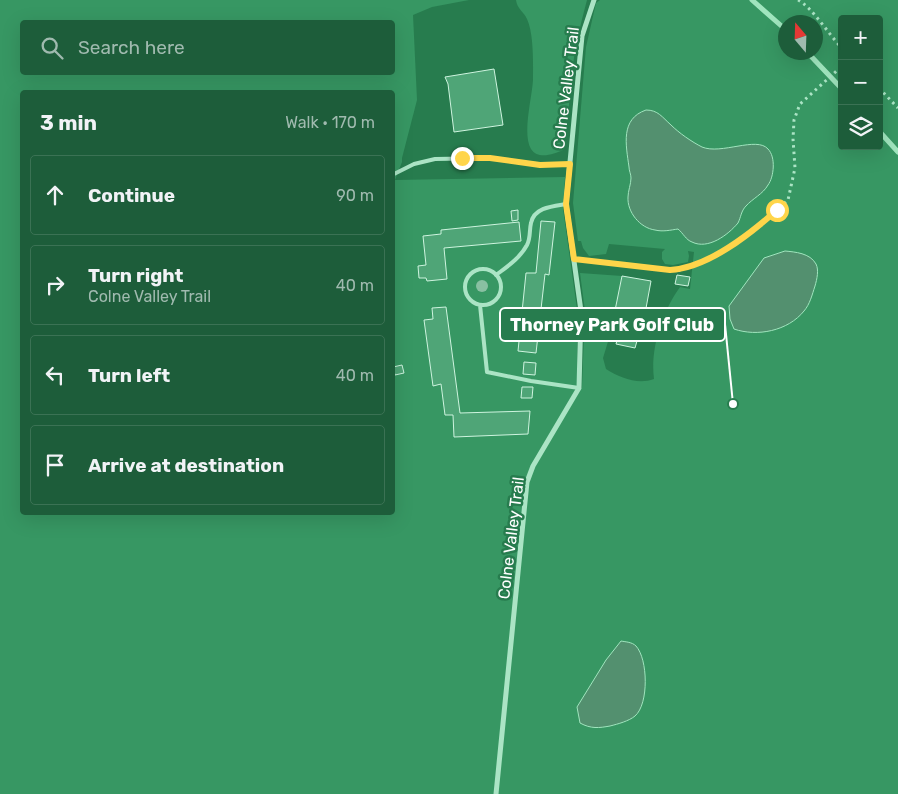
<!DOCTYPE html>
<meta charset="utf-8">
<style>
:root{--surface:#1d5d3a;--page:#256342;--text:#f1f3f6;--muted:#a0baaf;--line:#3b7254}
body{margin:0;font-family:Rubik,sans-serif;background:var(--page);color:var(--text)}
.controls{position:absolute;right:15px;top:15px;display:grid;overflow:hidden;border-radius:5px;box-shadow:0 5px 20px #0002}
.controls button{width:45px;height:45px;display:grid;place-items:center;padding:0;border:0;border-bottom:1px solid var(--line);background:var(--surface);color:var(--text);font:25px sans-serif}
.compass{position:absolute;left:778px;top:15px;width:45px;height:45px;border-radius:50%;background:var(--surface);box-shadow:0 5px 20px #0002;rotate:341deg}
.stop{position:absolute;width:15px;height:15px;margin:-11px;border:4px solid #ffd54a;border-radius:50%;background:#fff}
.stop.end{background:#ffd54a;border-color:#fff;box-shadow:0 1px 5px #0008}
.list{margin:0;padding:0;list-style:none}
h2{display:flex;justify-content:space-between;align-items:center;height:65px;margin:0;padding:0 20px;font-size:21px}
h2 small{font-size:16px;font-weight:400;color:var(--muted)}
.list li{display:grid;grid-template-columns:32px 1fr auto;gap:15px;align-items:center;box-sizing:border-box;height:80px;margin:0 10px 10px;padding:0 10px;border:1px solid var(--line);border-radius:5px}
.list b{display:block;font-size:19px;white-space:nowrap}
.list p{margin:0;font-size:16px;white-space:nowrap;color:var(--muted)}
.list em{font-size:16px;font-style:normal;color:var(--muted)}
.icon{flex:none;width:28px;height:28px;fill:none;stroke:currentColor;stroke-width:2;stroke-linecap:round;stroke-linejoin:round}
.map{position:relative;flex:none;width:898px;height:794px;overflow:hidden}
.search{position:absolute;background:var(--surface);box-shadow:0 5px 20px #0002;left:20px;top:20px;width:375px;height:55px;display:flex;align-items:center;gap:12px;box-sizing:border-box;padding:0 18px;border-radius:5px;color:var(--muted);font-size:19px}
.panel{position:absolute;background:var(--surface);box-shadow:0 5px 20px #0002;left:20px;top:90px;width:375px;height:425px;border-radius:5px}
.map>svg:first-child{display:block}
.green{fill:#379763;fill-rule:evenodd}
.water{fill:#53906f;stroke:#a0e5be}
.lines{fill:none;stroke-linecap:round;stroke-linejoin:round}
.stream{stroke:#a0e5be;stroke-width:5}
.building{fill:#4fa577;stroke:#cef4df}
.path{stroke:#abe4c5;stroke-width:3;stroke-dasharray:2.5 4;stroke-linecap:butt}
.service{stroke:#abe4c5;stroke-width:4}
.minor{stroke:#abe4c5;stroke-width:5}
.tree{fill:#89c0a2}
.route{stroke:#ffd54a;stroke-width:6}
.labels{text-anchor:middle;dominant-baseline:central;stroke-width:5;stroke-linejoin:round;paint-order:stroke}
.street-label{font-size:16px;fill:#fff;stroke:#277c4e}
.leader{fill:none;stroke:#fff;stroke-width:2}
.callout-dot{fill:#fff;stroke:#277c4e;stroke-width:2}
.callout{fill:#277c4e;stroke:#fff;stroke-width:2}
.callout-label{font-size:18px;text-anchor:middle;font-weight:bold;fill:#fff}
</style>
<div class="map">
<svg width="898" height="794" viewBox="0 0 898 794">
<rect width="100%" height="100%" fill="#277c4e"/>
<path class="green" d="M0,0H469L432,7L413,15L417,100L402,158V162L395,180L565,177L563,209L577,309V386L579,388H582V386L585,311L580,273L622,276L610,335L603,358L606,369C620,378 638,385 654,379C650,349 662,312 680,287L690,289L694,252L688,251L689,256L688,262L673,265L665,264L662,259V252L665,249L609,244L606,254L589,256L583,248L581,241H578L573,203L586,47L596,3L600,0H898V794H0ZM842,19H879V146H842ZM22,22H392V72H22ZM786,22H816V52H786ZM22,92H392V512H22Z
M516,0H587C579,29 573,58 570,88C568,110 570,129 563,150C554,154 538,160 531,149C522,134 532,98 533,80C533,64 534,34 527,19C524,12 517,9 516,0Z"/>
<path class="water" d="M646,110C658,110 662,117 671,125C679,133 692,142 702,147C721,155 757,136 768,149C776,157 774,177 768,185C763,194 752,199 746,206C741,211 741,217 738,223C728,235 708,250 692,242C686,240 683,233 678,229C671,230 663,232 655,230C640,228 627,212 628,197C628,191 631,184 631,178C631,174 629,171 629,167C626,145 620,119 646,110Z
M785,251C795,252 810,253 816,264C819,270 817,279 815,286C812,295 810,304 804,311C788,331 757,337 734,329L730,319L729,306L764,258Z
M621,641C626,642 632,642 636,646C648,659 649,704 635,716C629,721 618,724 610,726C599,728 591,729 580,723L577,707L606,660Z"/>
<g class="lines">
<path class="stream" d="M752,0L786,30
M807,52L842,89
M879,131L898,152"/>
</g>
<path class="building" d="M494,69L503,125L454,132L448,84L445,77Z
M518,210V220L512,221L511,211Z
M541,221L555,222L549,275L545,274L536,353L518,351L526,273H536Z
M519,222L521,241L444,248L447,279L427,281L426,278H419L418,266L426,265L423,236L441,234V230Z
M677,275L690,277L688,286L675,284Z
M622,276L651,281L640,341L610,335Z
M446,307L460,413L530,411L528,434L454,437L453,415H445L441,384L433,386L424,320L433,319L432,308Z
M618,337L637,341L635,348L616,344Z
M524,362L536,363L535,375L523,374Z
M402,365L404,373L395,375L393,367Z
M522,387H533L532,398H521Z"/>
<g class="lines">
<path class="path" d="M798,0C812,7 829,35 842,48
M879,88L898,108
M687,267L704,261L734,245L763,223L788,200L795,168L793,139L794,120L800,104L842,66"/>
<path class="service" d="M392,175L414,164L435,159L490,158L540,165L570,164
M574,259L670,270H679
M465 287a18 18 0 1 1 36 0a18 18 0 1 1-36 0Z
M496,275C508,266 520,258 527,245C531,237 529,231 531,223C534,207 554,206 566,204
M480,305L487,372L531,381L579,388"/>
<path class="minor" d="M496,794L527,482L533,466L579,388L581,311L566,204L582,36L594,0"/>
</g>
<circle class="tree" cx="482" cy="286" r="6"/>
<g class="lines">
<path class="route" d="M462,158H490L540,165L570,164L566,204L574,259L670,270C708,268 750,234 777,210"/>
</g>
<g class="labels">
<g class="street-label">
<text transform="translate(566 88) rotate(-83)">Colne Valley Trail</text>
<text transform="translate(511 538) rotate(-83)">Colne Valley Trail</text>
</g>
</g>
<path class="leader" d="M733 404L725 324"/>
<circle class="callout-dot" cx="733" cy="404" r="5"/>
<rect class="callout" x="500" y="308" width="225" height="33" rx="5"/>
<g class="callout-label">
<text x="612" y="331">Thorney Park Golf Club</text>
</g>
</svg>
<div class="controls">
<button>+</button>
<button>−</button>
<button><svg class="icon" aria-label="layers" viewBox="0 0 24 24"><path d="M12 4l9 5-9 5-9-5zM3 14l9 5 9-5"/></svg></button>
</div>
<svg class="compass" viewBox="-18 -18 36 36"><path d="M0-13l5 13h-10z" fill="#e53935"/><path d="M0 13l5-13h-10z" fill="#a0baaf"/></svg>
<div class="stop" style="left:777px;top:210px"></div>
<div class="stop end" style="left:462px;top:158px"></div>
<div class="search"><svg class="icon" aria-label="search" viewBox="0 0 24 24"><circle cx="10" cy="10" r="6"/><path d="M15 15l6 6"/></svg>Search here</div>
<section class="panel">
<h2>3 min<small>Walk · 170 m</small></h2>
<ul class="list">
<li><svg class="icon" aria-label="ahead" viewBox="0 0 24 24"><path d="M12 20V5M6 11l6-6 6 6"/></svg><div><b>Continue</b></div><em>90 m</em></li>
<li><svg class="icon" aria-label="right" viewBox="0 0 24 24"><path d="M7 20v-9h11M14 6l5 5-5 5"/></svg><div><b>Turn right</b><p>Colne Valley Trail</p></div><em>40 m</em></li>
<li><svg class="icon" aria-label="left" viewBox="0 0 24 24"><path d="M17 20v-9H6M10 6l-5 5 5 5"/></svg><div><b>Turn left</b></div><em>40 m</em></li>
<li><svg class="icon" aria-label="arrive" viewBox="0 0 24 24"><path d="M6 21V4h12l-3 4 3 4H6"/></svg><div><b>Arrive at destination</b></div></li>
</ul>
</section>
</div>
